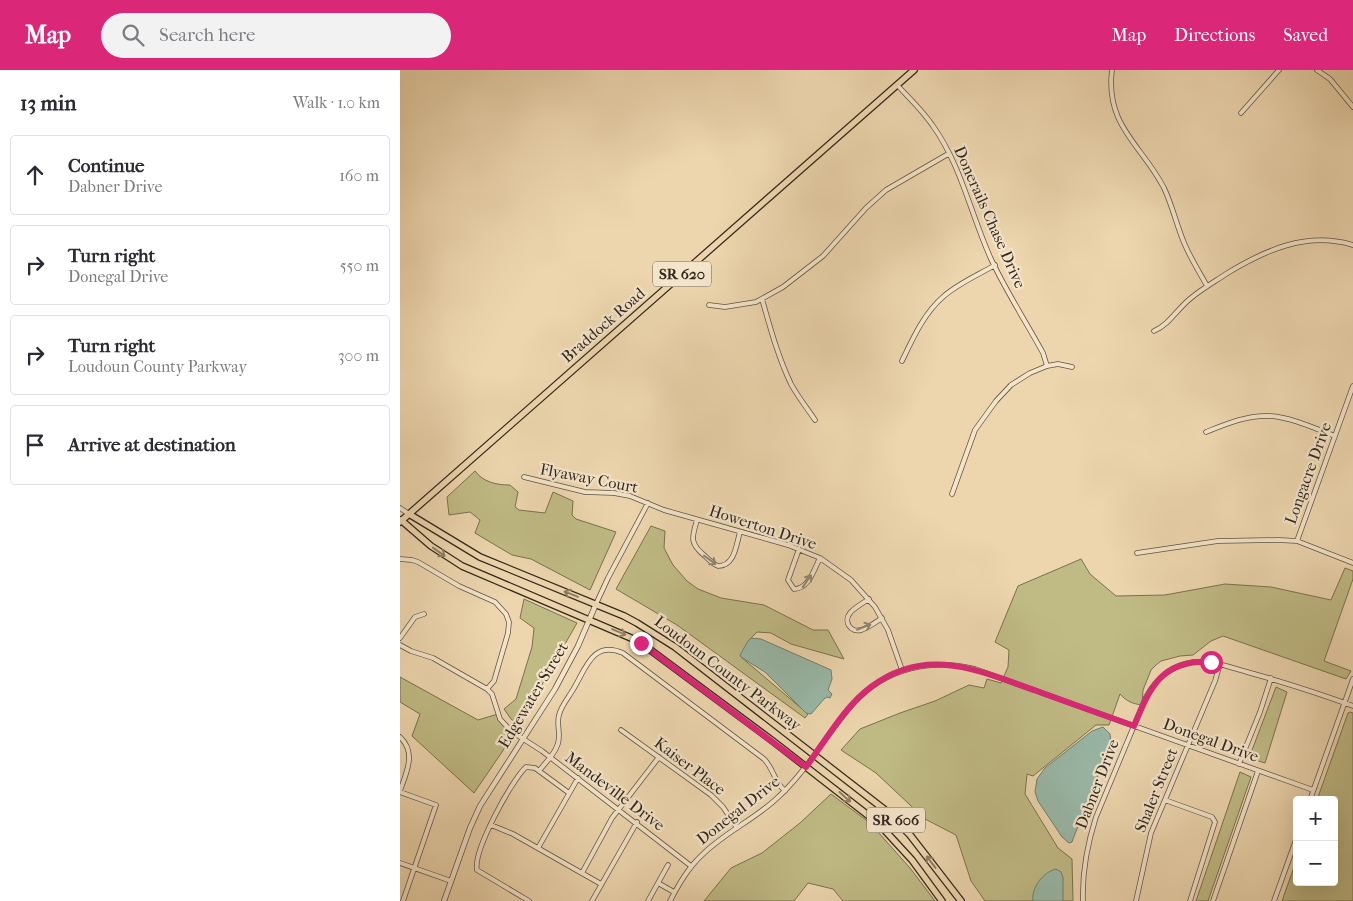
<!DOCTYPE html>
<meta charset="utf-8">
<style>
:root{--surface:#fff;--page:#f2f2f3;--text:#2b2b33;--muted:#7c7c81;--line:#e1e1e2;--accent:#db2777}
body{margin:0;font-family:"IM FELL French Canon",serif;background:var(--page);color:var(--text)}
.controls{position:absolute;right:15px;bottom:15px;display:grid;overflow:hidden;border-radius:5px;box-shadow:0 5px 20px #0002}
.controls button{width:45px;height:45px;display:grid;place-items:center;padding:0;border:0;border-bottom:1px solid var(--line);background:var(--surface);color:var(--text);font:25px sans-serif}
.stop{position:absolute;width:15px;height:15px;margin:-11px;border:4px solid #db2777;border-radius:50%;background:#fff}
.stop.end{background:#db2777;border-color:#fff;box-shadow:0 1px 5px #0008}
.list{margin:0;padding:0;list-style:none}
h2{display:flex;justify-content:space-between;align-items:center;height:65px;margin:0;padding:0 20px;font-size:21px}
h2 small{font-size:16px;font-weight:400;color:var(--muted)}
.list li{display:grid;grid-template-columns:32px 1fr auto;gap:15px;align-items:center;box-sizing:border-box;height:80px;margin:0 10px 10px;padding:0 10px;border:1px solid var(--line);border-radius:5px}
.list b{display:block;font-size:19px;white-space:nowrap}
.list p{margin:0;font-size:16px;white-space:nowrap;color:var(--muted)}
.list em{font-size:16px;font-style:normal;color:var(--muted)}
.icon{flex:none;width:28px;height:28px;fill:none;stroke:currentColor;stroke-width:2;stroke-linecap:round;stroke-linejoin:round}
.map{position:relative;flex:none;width:953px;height:831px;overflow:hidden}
header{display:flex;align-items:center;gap:30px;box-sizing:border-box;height:70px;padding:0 25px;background:var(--accent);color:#fff}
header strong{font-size:24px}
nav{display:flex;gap:28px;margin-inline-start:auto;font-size:18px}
.search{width:350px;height:45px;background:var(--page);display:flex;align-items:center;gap:12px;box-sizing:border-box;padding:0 18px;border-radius:28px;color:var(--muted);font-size:19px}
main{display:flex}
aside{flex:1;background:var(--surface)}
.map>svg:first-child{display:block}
.green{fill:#c0bb85;stroke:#797151}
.water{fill:#99b9a9;stroke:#707f71}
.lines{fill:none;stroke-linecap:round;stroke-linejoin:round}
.minor-casing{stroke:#615341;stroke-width:5.5}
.tertiary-casing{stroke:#615341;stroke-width:6}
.primary-casing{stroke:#32271d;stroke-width:8}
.minor{stroke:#f3e4ca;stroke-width:4}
.tertiary{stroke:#f3e4ca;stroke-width:4.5}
.primary{stroke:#edd6ae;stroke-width:5.5}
.oneway{stroke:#907e66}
.oneway2{stroke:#928674}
.route{stroke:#db2777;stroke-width:6}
.labels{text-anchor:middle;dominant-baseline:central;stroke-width:4.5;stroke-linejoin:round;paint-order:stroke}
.shield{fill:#f3e4ca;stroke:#6c6051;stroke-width:1}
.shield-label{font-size:15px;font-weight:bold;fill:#32271d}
.street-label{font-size:16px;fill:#32271d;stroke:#f3e4ca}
</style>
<header>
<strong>Map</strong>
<div class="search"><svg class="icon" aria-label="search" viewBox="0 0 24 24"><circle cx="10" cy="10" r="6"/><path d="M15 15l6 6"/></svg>Search here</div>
<nav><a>Map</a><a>Directions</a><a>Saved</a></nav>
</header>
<main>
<aside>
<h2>13 min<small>Walk · 1.0 km</small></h2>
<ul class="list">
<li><svg class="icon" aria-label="ahead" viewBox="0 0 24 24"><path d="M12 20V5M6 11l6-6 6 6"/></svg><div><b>Continue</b><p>Dabner Drive</p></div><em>160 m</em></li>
<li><svg class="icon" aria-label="right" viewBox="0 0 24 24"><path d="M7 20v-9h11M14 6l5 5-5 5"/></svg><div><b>Turn right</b><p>Donegal Drive</p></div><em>550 m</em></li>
<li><svg class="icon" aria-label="right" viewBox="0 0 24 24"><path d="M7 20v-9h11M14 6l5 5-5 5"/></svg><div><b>Turn right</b><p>Loudoun County Parkway</p></div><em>300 m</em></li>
<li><svg class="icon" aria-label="arrive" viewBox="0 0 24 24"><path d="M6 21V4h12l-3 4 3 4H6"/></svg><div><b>Arrive at destination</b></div></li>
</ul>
</aside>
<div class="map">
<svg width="953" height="831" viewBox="0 0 953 831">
<rect width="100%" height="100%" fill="#edd6ae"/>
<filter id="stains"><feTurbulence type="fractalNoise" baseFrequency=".004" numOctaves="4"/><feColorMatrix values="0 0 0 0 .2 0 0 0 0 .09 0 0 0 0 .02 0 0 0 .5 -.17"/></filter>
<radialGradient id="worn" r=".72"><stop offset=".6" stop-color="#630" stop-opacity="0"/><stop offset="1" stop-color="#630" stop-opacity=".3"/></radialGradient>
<path class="green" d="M75,401C83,412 96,415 110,415L118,422L115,437L119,440L145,443L153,422L173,431L172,445L176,449L216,462L190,520L131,489L112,485L75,463L80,450L70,442L49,445L47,427Z
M251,456L265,461L264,478L273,495L287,511L298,519L321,528L364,535L413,560H428L444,589L391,574L371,563L357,562L351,568L341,587L408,644L405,648L277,555L216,519Z
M681,489L690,504L716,526L765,525L825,514L871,517L931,530L945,498L953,501V509L924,591L951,601L946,609L823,566L811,571L793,585L780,586L761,591L756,595L751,600L743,620L742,635C733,634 726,631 720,624L709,655H696L633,706L627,704L625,724L658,778L672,789L673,831H585L571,811L556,765L525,749L476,703L441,680L460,659L500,643L535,631L569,615L584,618L587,609L601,613L608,597L609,580L595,572L618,516Z
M124,529L177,553L119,655L111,649L104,639L116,629L132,577L134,558L120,548Z
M0,607L78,650L98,644L115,663L74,723L12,666L20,644L0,632Z
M876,617L887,622L865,693L849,688Z
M950,642L953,643V831H882L897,789V812H934V730H917L948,643Z
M840,702L851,707L808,831H796Z
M431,724L470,753L510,798L535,831H443L433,819L408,813L394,831H304L331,798L362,783L400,753Z"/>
<path class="water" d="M351,568L361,569L431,600L432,609L428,620L432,624L430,628L427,627L424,629L411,644L406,643L365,602L341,587L340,585L348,571Z
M703,657L710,664L711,673L673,769L672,772L669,773L662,767L638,731L635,722L637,709L645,698L692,661Z
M656,799L661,802L663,807V831H633C631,818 643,802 656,799Z"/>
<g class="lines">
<g class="minor-casing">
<path id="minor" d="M712,0C705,56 742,75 764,118C773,137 777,157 785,175C791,189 800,203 807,216
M917,0L930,9L953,37
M498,16C510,29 523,41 533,56C561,95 571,145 591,189C606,221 626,252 643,283L647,296
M841,43L879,0
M362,229C370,257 378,287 391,314C398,327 407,338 415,350
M309,235L325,237L356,232L383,217L423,186L466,138L486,120L548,84
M754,261C769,255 778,238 791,228C802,219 814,212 826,204C865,180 907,161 953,175
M502,291C513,268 524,243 544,226C559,213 578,205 595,195
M806,362C826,354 847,345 869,346C891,347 914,358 935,366
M124,407L185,422L214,423L230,426L264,440L388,475L420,488L451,510L475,537L488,560L502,600
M552,424L575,360L596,331L611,315L630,303L647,296L658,294L672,297
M0,438L9,444
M297,450C292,467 289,473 305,486C309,490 313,494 318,496C335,496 336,475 340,462
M897,471L953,316
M399,479L388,510L394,519C409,519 414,499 420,488
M737,483L818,471L879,470L897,471L953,493
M0,489L12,490L18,492L59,516L95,532L106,544L109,552L108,563L94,611L87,619
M469,529C463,533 454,538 450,543C443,552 451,563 461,560C468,558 476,552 482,548
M196,534L208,508L248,433
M0,568L15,547L24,544
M0,575L11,581L33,588L87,619L92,624L100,649L111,661L142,681L291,796
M221,660L311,725L323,737L337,758
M0,667C17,683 6,703 0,721
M839,694L860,642L871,608
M139,701C145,693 154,685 157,676C162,666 156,656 159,645C161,636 169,627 174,618C186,598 193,570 223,583L364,689C374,699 373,710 385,721
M0,722L36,735L3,831
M765,730L812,747L815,752L790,831
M910,730L953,609
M91,755L113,764L201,814
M138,778L178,708
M0,793L51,811
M182,803L212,748L259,687
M258,813L274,822
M129,831L77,800C73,781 111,711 126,697L135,698L169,723
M192,831L237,752
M248,831L268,795
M270,831C279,814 288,798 302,785C324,763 353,750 375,730C407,702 426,664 454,633C485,598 531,588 575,599L913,720
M683,831C682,802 687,775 696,747L746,627C756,609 772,595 794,592C812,590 829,597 847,602C883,612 918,623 953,636
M736,831L751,763L815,611L820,594
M813,831L858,701
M874,831L897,767"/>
</g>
<g class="tertiary-casing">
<path id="tertiary" d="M44,831L70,758L80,736L155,619L178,576L196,534"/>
</g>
<g class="primary-casing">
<path id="primary" d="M9,444L80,487L224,546L237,553L275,577L485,740L510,765L561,831
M1,450L31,476L62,496L231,568L241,573L374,672L478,753L512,790L542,831
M0,452L514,0"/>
</g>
<use href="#minor" class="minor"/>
<use href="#tertiary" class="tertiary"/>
<use href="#primary" class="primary"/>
</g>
<defs><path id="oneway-shaft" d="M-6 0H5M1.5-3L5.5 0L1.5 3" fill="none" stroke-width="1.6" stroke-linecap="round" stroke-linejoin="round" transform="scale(1.25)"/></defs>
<g class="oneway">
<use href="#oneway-shaft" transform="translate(39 482) rotate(36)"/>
<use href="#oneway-shaft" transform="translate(171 524) rotate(-158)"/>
<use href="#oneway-shaft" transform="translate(219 562) rotate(23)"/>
<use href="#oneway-shaft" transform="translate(445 727) rotate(42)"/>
<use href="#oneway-shaft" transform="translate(531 792) rotate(-128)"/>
</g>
<g class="oneway2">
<use href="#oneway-shaft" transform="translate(310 490) rotate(36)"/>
<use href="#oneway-shaft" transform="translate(407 511) rotate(-55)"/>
<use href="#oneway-shaft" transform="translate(464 557) rotate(-22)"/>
</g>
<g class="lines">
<path class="route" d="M241,573L406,697C426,670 444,637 471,617C527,575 579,601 637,621C669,633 701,644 734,656C750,617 762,589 811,592"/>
</g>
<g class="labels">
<g class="shield">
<rect x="253" y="191.5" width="58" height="25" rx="4"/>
<rect x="467" y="737.5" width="58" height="25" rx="4"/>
</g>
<g class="shield-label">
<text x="282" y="204">SR 620</text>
<text x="496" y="750">SR 606</text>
</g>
<g class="street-label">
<text transform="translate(590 147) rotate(66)">Donerails Chase Drive</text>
<text transform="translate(203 255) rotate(-41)">Braddock Road</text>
<text transform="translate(908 403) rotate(-70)">Longacre Drive</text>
<text transform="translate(189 408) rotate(11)">Flyaway Court</text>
<text transform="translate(363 457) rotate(18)">Howerton Drive</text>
<text transform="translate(328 603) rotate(37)">Loudoun County Parkway</text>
<text transform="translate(133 625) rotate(-59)">Edgewater Street</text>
<text transform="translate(811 670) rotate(20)">Donegal Drive</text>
<text transform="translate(290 696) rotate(37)">Kaiser Place</text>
<text transform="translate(697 714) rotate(-69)">Dabner Drive</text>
<text transform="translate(756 720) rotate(-68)">Shaler Street</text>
<text transform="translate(215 721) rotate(37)">Mandeville Drive</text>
<text transform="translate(338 740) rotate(-38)">Donegal Drive</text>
</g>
</g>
<rect width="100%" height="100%" filter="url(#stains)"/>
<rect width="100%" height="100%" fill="url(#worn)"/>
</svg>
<div class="controls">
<button>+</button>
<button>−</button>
</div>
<div class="stop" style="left:811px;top:592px"></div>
<div class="stop end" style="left:241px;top:573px"></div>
</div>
</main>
